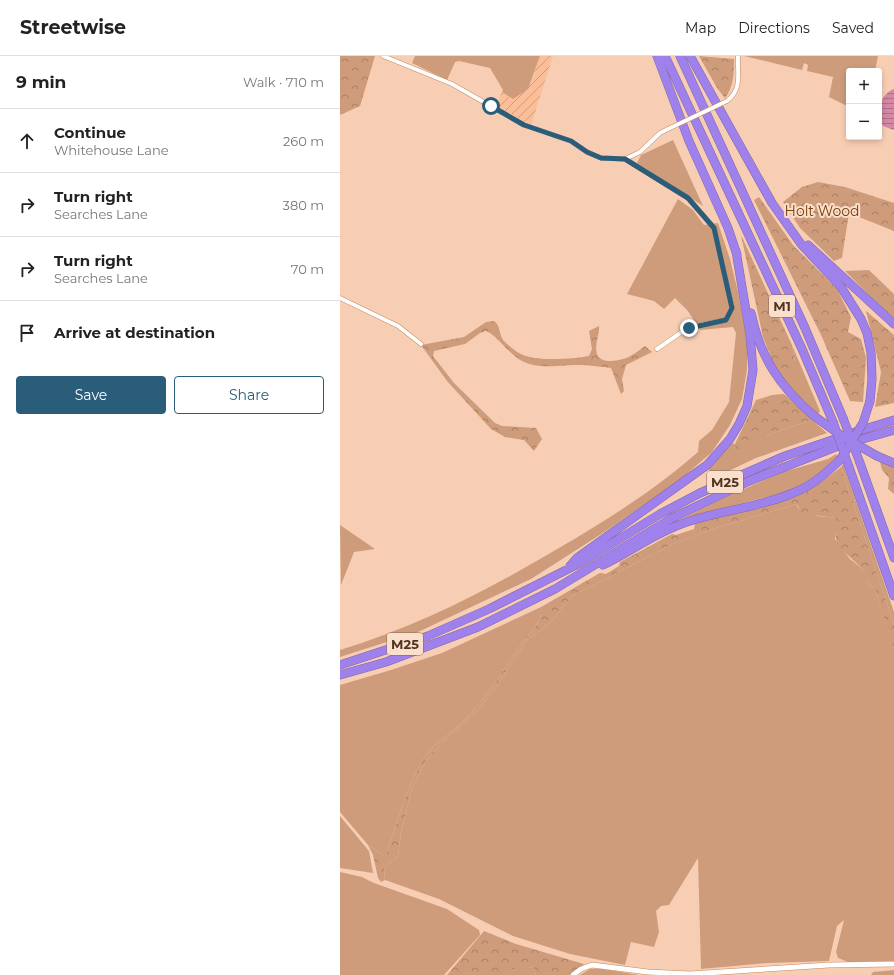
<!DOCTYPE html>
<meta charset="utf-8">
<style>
:root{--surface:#fff;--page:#f2f2f2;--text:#222;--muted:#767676;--line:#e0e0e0;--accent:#295d79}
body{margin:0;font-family:Montserrat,sans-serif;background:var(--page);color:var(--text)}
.controls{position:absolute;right:12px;top:12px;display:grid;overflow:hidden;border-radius:4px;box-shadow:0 2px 6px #0003}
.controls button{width:36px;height:36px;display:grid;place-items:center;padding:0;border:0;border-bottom:1px solid var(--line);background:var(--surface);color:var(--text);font:20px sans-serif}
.stop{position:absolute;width:12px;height:12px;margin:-9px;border:3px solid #295d79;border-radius:50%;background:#fff}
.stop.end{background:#295d79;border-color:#fff;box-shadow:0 1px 4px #0008}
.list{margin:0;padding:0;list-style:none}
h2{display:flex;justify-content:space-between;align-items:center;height:52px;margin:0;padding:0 16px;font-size:17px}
h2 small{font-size:13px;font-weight:400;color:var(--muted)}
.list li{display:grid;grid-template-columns:26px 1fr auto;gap:12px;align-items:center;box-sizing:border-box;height:64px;padding:0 16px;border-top:1px solid var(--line)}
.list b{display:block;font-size:15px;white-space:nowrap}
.list p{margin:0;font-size:13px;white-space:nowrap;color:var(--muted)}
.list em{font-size:13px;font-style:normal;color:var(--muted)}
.actions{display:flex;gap:8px;padding:12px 16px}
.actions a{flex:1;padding:9px 0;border:1px solid var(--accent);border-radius:4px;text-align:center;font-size:14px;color:var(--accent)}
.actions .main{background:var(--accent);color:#fff}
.icon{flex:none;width:22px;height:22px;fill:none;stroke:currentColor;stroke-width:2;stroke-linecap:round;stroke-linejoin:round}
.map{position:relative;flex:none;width:554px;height:919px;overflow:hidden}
header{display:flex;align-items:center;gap:24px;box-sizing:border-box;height:56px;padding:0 20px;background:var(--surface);border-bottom:1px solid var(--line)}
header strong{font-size:19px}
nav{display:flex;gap:22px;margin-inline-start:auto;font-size:14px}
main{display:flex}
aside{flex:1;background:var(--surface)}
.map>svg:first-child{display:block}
.industrial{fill:url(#industrial-furrows)}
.green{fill:#ce9c7b}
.forest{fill:url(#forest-crowns)}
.water{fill:url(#water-rules)}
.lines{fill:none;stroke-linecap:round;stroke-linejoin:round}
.minor-casing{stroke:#c7885d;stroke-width:5}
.tertiary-casing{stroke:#c7885d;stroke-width:6}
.motorway-casing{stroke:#8366a5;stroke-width:9}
.minor{stroke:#fff;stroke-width:4}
.tertiary{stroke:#fff;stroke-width:5}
.motorway{stroke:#9f81ec;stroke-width:8}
.minor-bridge-casing{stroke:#c7885d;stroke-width:5;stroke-linecap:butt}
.motorway-bridge-casing{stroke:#8366a5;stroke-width:9;stroke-linecap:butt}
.minor-bridge{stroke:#fff;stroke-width:4}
.motorway-bridge{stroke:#9f81ec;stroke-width:8}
.route{stroke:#295d79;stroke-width:5}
.labels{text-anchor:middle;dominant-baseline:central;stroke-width:4;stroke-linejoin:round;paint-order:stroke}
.shield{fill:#fadfcd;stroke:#826755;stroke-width:1}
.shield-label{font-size:13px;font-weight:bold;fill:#4f3422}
.park-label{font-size:14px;fill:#7c3f08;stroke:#fadfcd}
</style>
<header>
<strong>Streetwise</strong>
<nav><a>Map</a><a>Directions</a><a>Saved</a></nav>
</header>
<main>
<aside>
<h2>9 min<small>Walk · 710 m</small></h2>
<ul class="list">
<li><svg class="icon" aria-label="ahead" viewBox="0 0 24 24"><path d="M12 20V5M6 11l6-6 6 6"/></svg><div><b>Continue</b><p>Whitehouse Lane</p></div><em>260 m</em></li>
<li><svg class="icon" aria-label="right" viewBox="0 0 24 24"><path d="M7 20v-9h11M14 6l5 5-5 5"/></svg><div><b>Turn right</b><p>Searches Lane</p></div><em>380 m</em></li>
<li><svg class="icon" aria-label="right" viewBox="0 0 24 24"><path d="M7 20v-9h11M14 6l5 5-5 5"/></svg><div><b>Turn right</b><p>Searches Lane</p></div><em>70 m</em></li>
<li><svg class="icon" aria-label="arrive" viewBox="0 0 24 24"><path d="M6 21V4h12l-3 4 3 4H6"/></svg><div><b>Arrive at destination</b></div></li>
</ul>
<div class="actions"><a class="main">Save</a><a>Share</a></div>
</aside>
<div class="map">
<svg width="554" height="919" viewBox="0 0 554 919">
<defs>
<pattern id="industrial-furrows" width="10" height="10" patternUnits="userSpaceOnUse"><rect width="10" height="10" fill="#fabf98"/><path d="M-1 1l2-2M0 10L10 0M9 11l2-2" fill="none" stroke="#cd9c7c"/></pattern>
<pattern id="forest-crowns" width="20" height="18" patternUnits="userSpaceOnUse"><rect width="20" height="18" fill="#ce9c7b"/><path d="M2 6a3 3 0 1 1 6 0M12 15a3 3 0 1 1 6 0" fill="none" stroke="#aa8064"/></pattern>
<pattern id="water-rules" width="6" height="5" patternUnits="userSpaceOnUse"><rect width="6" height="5" fill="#d488a5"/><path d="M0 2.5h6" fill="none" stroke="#ae7086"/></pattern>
</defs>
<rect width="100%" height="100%" fill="#f7ceb4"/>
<path class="industrial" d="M200,0H213L191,69L156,50L162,36L173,43L191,27Z"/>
<path class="green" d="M75,0H200L188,33L173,43L162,36L163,34L150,12L119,5L115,6L107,24L72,7Z
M404,0H538L535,15H509V51L489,41L493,21L467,15L468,9L464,7L462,14Z
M333,84L363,150L297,107L301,99Z
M338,143L353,154L364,169L378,167L390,203L398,236L407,286V314L402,343L390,369L372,396L341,423L266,475L191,523L78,576L0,601V594C79,570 148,534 219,492C267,464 316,433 358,396L359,385L372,374L389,346L396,277L393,271L360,274V267H356L347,254L335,242L324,253L314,245L287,238Z
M452,289L480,355L478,358L446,328L434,309L455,306Z
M472,364L487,377L416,402L374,422L368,412L391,387L395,388L394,394L431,378Z
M496,398L498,401L476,421L447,436L360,458L339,464L390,439L443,416L488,403Z
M503,408L554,556V568L501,411Z
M457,448L458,452L477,460L497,462L495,483L510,503L530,519L528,526L535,533L554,592V905L508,906L498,902L496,896L504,864L497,870L489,905L428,907L361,913L358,802L329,849L321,850L316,855L319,876L314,891L291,886L285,909L230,898L173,880L99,843L45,824L44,812L58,800L61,777L72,732L86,705L107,682L137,655L153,635L187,584L210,567L232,540L335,487L379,471Z
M0,469L35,493L14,496L1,529Z
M201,551C203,569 186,580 177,594C160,620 144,645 121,667C108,680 91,689 82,705C67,731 56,770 46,799H43L28,789L0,756V629L51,614L102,597Z
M0,760L29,795L33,817L0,812Z
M0,816L22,821L34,827L107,853L139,874L140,879L104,919H0Z
M181,910L194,912L196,919H168L170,916Z
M250,913H263L299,919H240Z
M554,914V919H531L533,916Z"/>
<path class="forest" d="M0,0H35L20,50L0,59Z
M359,0L394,3C394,16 394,31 385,42L377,32Z
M478,126L505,131L554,147V175L509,157L502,202L494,205L460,172L443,146L462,131Z
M419,141L453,189L497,233L511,261L508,276L521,283L526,302L523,346L510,345L481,279L414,144Z
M401,179L452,289L455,306L450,315L434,309L423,281Z
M529,214L554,238V264L505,215Z
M526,255L554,279V347L535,351L541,316Z
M154,265C160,268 159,278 163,284C169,290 178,298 186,300C202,305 233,303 249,300L252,293L249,275L259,270C260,279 254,288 257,298C261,310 285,304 292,299C297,296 301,293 305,290L312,296L286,309L282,323L284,335L281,338L271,312C261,311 250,309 240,309C221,308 201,314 184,306C169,299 157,279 146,275L140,277L125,288L94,295L93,300L114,327L155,367L162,370L196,372L202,383L194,395L184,384L165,381L151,373L107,325L81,289L124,281L146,266Z
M444,338L472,364L431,378L394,395L395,388L416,344L432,339Z
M540,406L554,410V438L548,433L549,422L542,414Z
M501,411L554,568V594L535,533L528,526L529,519L497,489L495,476L496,462L464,458L461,456L457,448L379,471L335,487L232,540L210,567L187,584L153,635L137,655L107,682L86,705L72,732L61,777L58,800L44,812L45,824L41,826L38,822L33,799L28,789L43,799H46C56,770 67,731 82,705C91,689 108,680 121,667C144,645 160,620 177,594C186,580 203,569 201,551L260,517L266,518L279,510L280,506L332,478L336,479L354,473L355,468L369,462L429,449L455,441L484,424Z
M144,875L176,888L244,908L230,919H196L194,912C185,911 174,910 168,919H107Z"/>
<path class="water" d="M554,33V74L543,70C535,57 540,38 554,33Z"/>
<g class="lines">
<g class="minor-casing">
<path id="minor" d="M43,0L112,28L184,69L231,85L247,96L261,102L285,103L300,96L320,77L328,73
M387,45C403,32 397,17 398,0
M285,103L348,142L374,172L392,251L386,264L349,271L317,293
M0,242L58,270L81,288"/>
</g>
<g class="tertiary-casing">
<path id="tertiary" d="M233,919L241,913L252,909L308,916L350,918L489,909L554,908"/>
</g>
<g class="motorway-casing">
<path id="motorway" d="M317,0L349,85L388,172L397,199
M325,0L462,293L493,366
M340,0L465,272L503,362
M350,0L432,147L461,188L501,231L521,263L527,277L531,296L532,323L530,345
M468,189L554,268
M411,257C420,301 440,331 474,360
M515,376L554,364
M537,400L554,407
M520,407L554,502
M509,411L554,540
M263,509C290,496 315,477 344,467C380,454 418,452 453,437C472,430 486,417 500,404
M230,510L237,502L367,409L390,383L399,368L407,350L413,314L410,279L396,195
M0,609L88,580L149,553L240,507L320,458L360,437L445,400L504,380
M0,619L46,606L138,571L215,533L332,462L409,425L498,390L554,374"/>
</g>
<use href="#minor" class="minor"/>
<use href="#tertiary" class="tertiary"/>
<use href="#motorway" class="motorway"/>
<g class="minor-bridge-casing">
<path id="minor-bridge" d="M328,73L387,45"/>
</g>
<g class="motorway-bridge-casing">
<path id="motorway-bridge" d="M474,360L502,380L537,400
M503,362L520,407
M493,366L509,411
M500,404L523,367L530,345"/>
</g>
<use href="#minor-bridge" class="minor-bridge"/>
<use href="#motorway-bridge" class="motorway-bridge"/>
</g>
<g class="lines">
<path class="route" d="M151,50L184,69L231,85L247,96L261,102L285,103L348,142L374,172L392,252L386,264L349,272"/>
</g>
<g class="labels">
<g class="shield">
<rect x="429" y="239" width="26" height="22" rx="3"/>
<rect x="367" y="415" width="36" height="22" rx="3"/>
<rect x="47" y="577" width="36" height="22" rx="3"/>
</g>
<g class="shield-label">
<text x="442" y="250">M1</text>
<text x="385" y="426">M25</text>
<text x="65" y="588">M25</text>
</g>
<g class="park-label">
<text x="482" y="155">Holt Wood</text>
</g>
</g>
</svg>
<div class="controls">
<button>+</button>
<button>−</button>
</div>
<div class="stop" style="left:151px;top:50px"></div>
<div class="stop end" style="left:349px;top:272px"></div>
</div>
</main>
